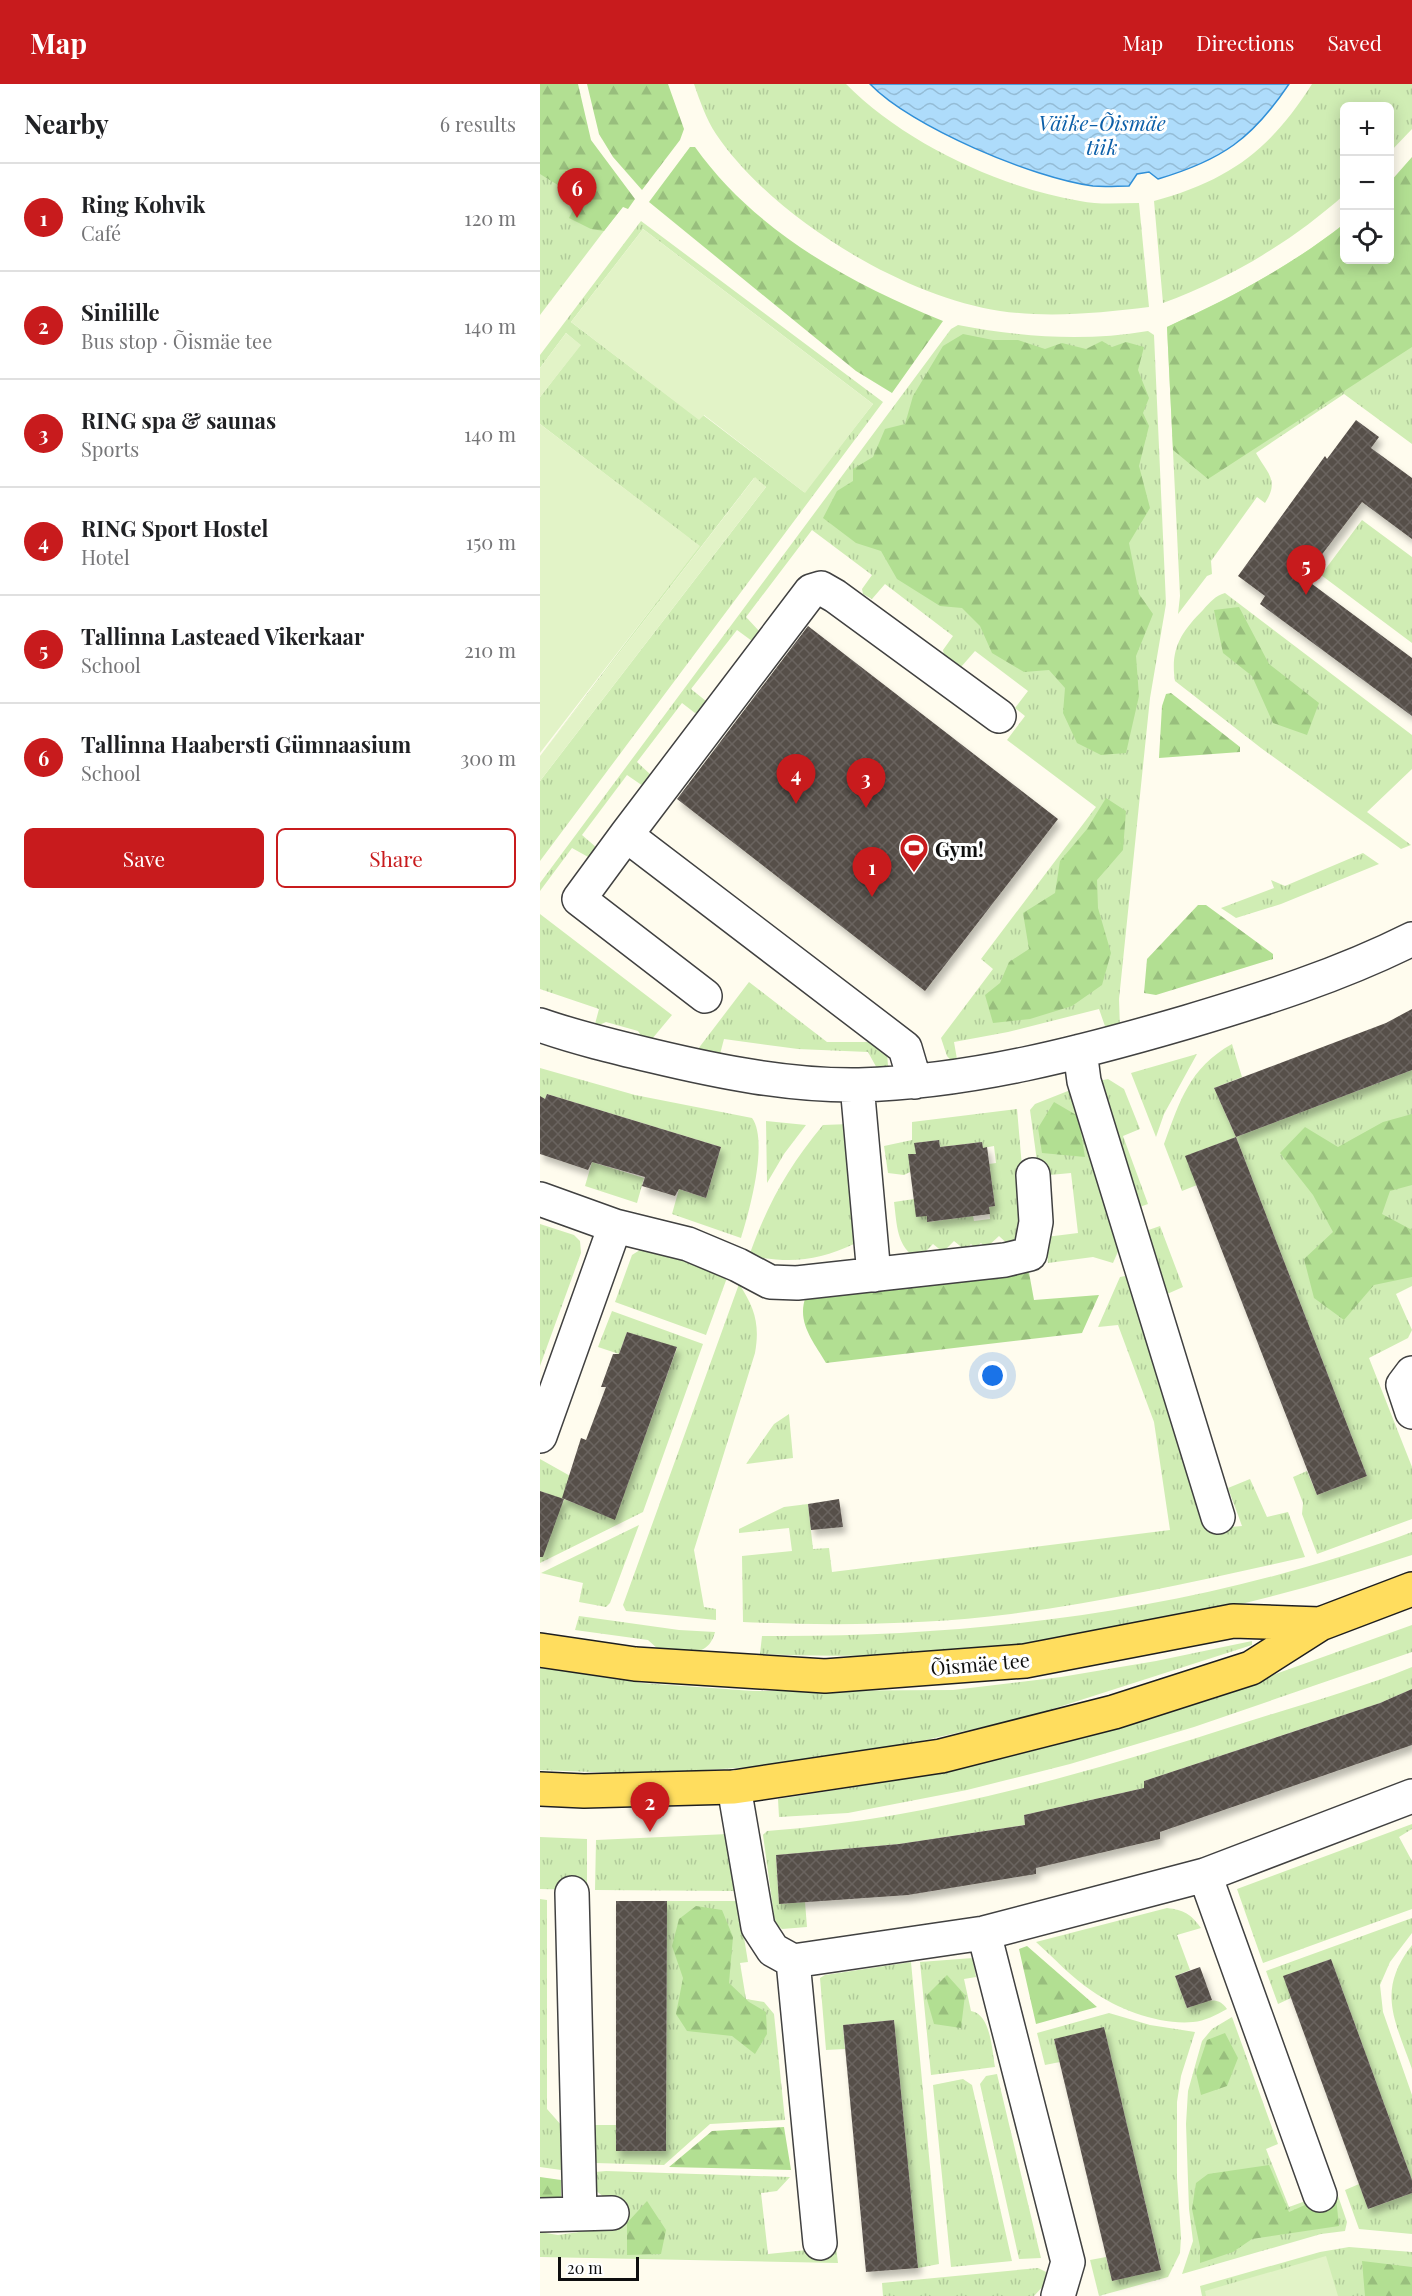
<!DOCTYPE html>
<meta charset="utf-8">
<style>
:root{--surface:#fff;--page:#f2f2f2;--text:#202124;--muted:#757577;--line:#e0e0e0;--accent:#c81b1d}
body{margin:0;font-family:"Playfair Display",serif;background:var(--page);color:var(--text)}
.controls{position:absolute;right:18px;top:18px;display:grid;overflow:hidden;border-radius:9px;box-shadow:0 3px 15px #0003}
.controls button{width:54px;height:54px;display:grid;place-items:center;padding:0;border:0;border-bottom:2px solid var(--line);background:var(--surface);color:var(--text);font:30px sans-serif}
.scale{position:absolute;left:18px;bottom:15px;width:81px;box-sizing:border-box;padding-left:6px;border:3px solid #0e0e0e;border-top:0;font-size:16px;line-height:21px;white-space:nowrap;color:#0e0e0e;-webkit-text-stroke:4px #fff;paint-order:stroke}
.you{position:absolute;left:453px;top:1292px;width:21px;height:21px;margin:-15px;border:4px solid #fff;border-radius:50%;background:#1a73e8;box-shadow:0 0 0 9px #1a73e833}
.badge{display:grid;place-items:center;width:39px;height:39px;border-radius:50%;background:var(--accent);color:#fff;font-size:20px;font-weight:700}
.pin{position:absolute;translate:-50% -50px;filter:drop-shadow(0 2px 3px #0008)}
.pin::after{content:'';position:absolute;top:32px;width:21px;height:18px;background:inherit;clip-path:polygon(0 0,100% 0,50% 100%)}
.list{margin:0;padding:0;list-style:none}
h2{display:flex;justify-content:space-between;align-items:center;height:78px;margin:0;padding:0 24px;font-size:26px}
h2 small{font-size:20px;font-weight:400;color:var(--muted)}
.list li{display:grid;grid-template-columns:39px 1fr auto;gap:18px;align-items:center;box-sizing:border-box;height:108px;padding:0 24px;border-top:2px solid var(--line)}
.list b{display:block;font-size:22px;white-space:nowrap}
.list p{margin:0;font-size:20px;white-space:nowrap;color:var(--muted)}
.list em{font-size:20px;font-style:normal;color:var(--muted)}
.actions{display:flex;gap:12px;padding:18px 24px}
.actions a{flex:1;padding:14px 0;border:2px solid var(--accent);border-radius:9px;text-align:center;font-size:21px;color:var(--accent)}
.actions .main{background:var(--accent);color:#fff}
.icon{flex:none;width:33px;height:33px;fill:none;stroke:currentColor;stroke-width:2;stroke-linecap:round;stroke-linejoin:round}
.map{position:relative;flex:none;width:872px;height:2212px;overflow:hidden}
header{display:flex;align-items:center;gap:36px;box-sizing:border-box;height:84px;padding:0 30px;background:var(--accent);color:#fff}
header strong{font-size:28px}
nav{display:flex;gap:33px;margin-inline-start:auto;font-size:21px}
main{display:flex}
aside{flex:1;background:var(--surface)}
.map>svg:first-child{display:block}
.grass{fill:url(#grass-tufts);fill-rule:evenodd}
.forest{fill:url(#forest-firs)}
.pitch{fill:#e2f3c7}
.water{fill:url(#water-waves);stroke:#308fd7;stroke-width:1.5}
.building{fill:url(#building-cross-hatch);filter:url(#shadow)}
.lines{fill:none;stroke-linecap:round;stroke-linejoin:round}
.minor-casing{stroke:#414141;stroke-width:36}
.major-casing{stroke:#1f1f1f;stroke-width:36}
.minor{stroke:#fff;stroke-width:33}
.major{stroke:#ffdd5e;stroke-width:33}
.labels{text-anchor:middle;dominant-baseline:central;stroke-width:6;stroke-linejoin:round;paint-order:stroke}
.poi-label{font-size:20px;font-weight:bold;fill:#0e0e0e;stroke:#fff;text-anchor:start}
.street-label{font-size:20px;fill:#0e0e0e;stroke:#fff}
.water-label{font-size:21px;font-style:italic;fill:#0d60a9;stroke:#fff}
</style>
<header>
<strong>Map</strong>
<nav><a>Map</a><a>Directions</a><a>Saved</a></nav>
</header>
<main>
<aside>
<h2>Nearby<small>6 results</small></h2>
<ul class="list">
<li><span class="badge">1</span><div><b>Ring Kohvik</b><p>Café</p></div><em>120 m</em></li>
<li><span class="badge">2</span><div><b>Sinilille</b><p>Bus stop · Õismäe tee</p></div><em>140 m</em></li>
<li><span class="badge">3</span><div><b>RING spa &amp; saunas</b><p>Sports</p></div><em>140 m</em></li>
<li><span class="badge">4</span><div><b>RING Sport Hostel</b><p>Hotel</p></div><em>150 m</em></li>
<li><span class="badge">5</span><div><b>Tallinna Lasteaed Vikerkaar</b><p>School</p></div><em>210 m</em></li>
<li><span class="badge">6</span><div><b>Tallinna Haabersti Gümnaasium</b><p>School</p></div><em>300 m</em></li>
</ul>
<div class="actions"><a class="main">Save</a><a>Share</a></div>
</aside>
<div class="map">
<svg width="872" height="2212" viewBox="0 0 872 2212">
<defs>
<pattern id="grass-tufts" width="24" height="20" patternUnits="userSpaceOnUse" patternTransform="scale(1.5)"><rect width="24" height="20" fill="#d0edb4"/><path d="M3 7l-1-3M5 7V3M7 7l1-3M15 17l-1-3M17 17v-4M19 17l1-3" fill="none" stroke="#b1ca9a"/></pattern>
<pattern id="forest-firs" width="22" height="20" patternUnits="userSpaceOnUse" patternTransform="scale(1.5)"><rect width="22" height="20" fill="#b2df92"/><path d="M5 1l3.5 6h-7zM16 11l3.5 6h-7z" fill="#98be7d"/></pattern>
<pattern id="water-waves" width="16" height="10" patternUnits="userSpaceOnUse" patternTransform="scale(1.5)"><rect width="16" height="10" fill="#aedcfb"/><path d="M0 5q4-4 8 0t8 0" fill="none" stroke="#94bcd6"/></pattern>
<pattern id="building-cross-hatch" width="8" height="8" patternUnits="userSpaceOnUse" patternTransform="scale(1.5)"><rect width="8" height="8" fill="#574f49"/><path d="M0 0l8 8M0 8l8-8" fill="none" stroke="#6a645f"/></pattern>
<filter id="shadow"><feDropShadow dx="3.5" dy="6" stdDeviation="3" flood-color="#0004"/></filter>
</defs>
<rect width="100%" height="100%" fill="#fffcee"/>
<path class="grass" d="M154,0H306C363,58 460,104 540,117C559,121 579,119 599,119L609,223C560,229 510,234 460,227C361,212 231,132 176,50C166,35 160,17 154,0Z
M772,0H872V45L850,68V22H804V111C751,158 691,194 623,219L614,117C690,96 730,66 772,0Z
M0,56L83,122L0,231Z
M872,78V360L804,310L716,369C727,389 740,396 725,419L717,413L671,477L672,490L667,492L638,530L640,512L627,243C691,214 749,183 804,140V176H850Z
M101,137L343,318L0,777V697L226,403L214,394L0,672L159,462L0,340V313L40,261L26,249L0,284V271ZM103,145L333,320L264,408L163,331L159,335L31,238Z
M418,241C482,253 543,258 608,247L614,251L626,520L610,614L579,915L580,945L567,948L559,925L468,948L414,958L418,981L416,982L407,972L401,954L453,885L441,875L556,723L467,656L485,632L475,624L488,607L435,567L421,583L404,571L403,566L413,552L345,500L332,515L323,510L322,505L332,491L272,446L206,533L220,548L212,557L197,546L151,605L166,617L159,628L155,629L142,619L97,678L111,691L103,702L87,691L42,751L57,764L50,774L32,764L0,807V799L411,245Z
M822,436L872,473V559L781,491Z
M685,509L872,651V685L827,728L871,761L861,765L721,664L635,597C630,565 641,548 663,526C670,518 675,512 685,509Z
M823,769L839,780L741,820L696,834L681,824L734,804L731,796L745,802Z
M0,830L132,931L112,955L104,956L98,947L66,938L57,942L55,940L59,925L0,905Z
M209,898L287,958H332L347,968L348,982L339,988L328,968L258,965L184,955L179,974L158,965Z
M692,960L702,993L674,1004L696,1053L872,986V1202L856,1210L872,1246L868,1254L829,1274L872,1383V1435L777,1470L762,1430L763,1419L753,1393L767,1387L777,1411L827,1392L696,1053L646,1072L657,1101L642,1107L624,1060C640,1017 649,984 692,960Z
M657,970L624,1030L616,1053L591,989Z
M0,984L95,1011L212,1034C229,1057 209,1129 201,1154L132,1130L139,1105L166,1114L181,1063L7,1010L5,1015L0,1013Z
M568,995L584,1005L600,1045L583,1052L608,1120L594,1125L559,997Z
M533,1005L580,1163L573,1179L553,1173L508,1179L506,1153L538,1149L531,1089L499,1092L490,1026L495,1020Z
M477,1025L487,1141L472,1164L459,1152L446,1164L441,1159L435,1164L431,1160L425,1166L414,1157L403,1168L393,1160L378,1175C356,1163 357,1140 354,1118L374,1115L387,1132L388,1138L433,1132L434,1137L450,1135L449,1123L455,1122L449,1080L456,1079L454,1062L443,1064L442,1058L400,1063L399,1056L375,1059L376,1070H369L370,1088L364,1091L348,1089L344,1062L372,1056V1038Z
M226,1037L266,1041L244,1070L227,1099Z
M310,1040L316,1159C276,1178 251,1179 209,1172C227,1121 248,1083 283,1041Z
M52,1078L104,1094L97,1119L45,1102Z
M0,1140L34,1151L40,1157L41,1169L0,1282Z
M620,1142L643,1203L618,1214L600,1149Z
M103,1164L118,1166L188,1191L166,1251L75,1218L92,1171Z
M585,1192L588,1195L668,1445L702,1442L688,1404L710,1395L727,1433L748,1428L765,1473C668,1495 570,1517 471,1530C384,1541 290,1542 203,1538L202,1472L252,1467L249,1444L199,1449V1445L244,1423L268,1420L273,1465L289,1464L292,1488L630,1446L614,1338L578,1241L558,1243L580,1193Z
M199,1200C215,1224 220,1241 215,1269L154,1466L164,1523L176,1525V1536L86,1527L83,1521Z
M72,1227L163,1260L103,1428L0,1479V1463L24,1416L0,1407V1375L32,1393L24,1415L75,1435L137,1264L87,1248L79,1270L58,1263Z
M249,1330L253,1374L206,1380L234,1340Z
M99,1441L70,1519L66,1523L39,1518L43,1499L1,1489Z
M872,1448V1471C662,1540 443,1581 220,1570L222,1552C442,1554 665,1525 872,1448Z
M39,1532L139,1546L175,1548C168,1576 142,1568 119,1566L108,1556L35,1546Z
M872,1541V1568L654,1643L530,1680L427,1706L308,1729L239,1733L238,1715C317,1703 396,1690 474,1671C610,1638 741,1588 872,1541Z
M712,1557V1561L491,1632L377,1658L228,1682L102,1690L0,1686V1583L102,1599L213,1607L413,1606L521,1593L616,1577Z
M872,1583V1605L840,1619L604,1697V1704L484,1731L485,1741L359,1760L236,1771L239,1820L265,1818L267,1843L242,1845L235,1839L223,1751L227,1747C389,1735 545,1690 700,1640C757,1622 816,1606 872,1583Z
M872,1740V1745L859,1753L872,1777V1825L723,1879L697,1805Z
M188,1750L198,1807L55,1806L56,1756Z
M0,1753L47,1755V1806L0,1805Z
M0,1815L7,1816V2025L22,2042L21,2086L0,2083Z
M127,1817H198L208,1878L200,1879L206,1915L224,1918L234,1930L245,2036L170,2040L124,2081L55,2079V2041H76V2067H126Z
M627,1824C644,1826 651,1830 661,1844L637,1851L650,1886L635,1892L647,1924C662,1920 676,1909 687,1925C676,1931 665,1937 653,1938C620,1941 579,1926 552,1907C532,1894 514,1874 496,1858Z
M872,1834V1849L850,1878L840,1901L843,1928L872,2011V2096L791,1875L744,1892L751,1914L738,1920L726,1887Z
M872,1861V1985C855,1936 836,1907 872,1861Z
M433,1874L436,1893L424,1895L431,1927C451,1930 452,1967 455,1983L391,1991L380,1878Z
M371,1878L399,2180L378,2184L354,1936L303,1941L305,1965L286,1966L280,1894L285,1891Z
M569,1929L610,1941L655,1948L641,1992L637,2018V2094L641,2153L640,2169L628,2193L559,2212L550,2176L566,2173L572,2197L621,2185L564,1944L514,1956L520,1978L505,1981L497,1949Z
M692,1933L738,2060L726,2065L749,2123L796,2106L807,2138L805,2147L781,2150L642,2190L653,2157L649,2125L646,2040L648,2007L662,1957L672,1945Z
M457,1990L501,2174L479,2175L440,2000L446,1992Z
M423,1995L432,2001L472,2177L411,2183L393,2001Z
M66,2087L250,2093L237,2107L221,2109L228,2170L296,2163L298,2179L0,2173V2148L18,2151L81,2142L69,2117L55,2106V2088Z
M819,2100L828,2125L872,2109V2150L819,2145L805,2106Z
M809,2163L872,2168V2212H662L660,2202L780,2168Z
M498,2184L506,2188L505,2200L494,2212H343L342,2199Z"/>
<path class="forest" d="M0,0H38L51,56L95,115L88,125L83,123L64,147L51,145L29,134L39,114L0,90Z
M47,0H128L144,45L140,56L102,106L73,73L59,50Z
M150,63H155C215,147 309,199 403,237L352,309L316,287L109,118Z
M872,73V263L668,395L633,366L627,243C691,214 749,183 804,140V176H850V98Z
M423,250L453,256H478L505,265L522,259L546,265L562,257L572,263L586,258L604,263L598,286L609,314L603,329L609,342L599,382L610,424L589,459L599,510L613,530L596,572L599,612L586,669L561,671L537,659L523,629L525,604L509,586L484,588L452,569L440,542L422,524L400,522L357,495L341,467L316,459L283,434L297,407L313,397V385L333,373L345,345L365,340L373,312L403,262Z
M699,523L729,580L779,619L767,651L733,639L712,592L683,569L674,526Z
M631,609L700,663V668L619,674L622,622L626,610Z
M566,714L586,727L583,766L557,796L558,824L571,869L562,901L532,922L490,935L453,939L445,911L460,899L469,878L489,865L483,829L515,809L520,777L547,745Z
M658,821H666L733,870V875L616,911L604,909L607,875Z
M514,1018L538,1032L545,1073L502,1069L498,1044Z
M872,1030V1101L850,1107L842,1130L872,1146V1193L834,1201L804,1236L774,1214L764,1175L793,1148L773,1111L740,1069L765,1043L798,1063L843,1038Z
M488,1183L494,1216L559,1211L542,1249L286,1279C273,1257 256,1238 266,1212Z
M156,1822L182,1826L193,1853L189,1899L209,1918L226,1928L227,1950L215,1970L192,1952L147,1947L136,1930L143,1894L132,1862L139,1835Z
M487,1862L557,1923L496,1940L479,1865Z
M407,1891L425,1911L421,1944L394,1940L386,1912Z
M685,1949L698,1974L687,2002L661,2011L656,1989L667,1956Z
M244,2043L251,2086L129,2083L172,2047Z
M729,2081L749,2128L765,2121L796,2113L799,2142L712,2155L693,2168L660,2179V2163L652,2125L656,2099L668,2090Z
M0,2093L21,2096V2113L16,2120L0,2124Z
M107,2117L126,2146L121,2170L87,2171V2139Z
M822,2177L872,2183V2212H825Z"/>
<path class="pitch" d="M103,145L333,320L265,409L164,331L159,336L31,238Z
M26,249L41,261L0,313V284Z
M0,340L160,462L0,669Z
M215,393L226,403L0,697V672Z
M786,2172L798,2212H666L665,2207Z"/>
<path class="water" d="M330,0H749C712,55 682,76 618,95L609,88L597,90L589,102C578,102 565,103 553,102C493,94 371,43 330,0Z"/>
<path class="building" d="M816,336L839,353L831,364L872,394V455L822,418L764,494L872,574V632L720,520L725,512L698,492L785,372L787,375Z
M268,542L518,735L385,907L137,715Z
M872,925V986L696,1053L674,1004L846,939Z
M7,1010L181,1063L166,1114L139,1105L135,1112L102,1102L105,1093L52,1078L48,1086L0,1070V1012L5,1015Z
M696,1053L827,1392L777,1411L645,1072Z
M399,1056L400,1063L442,1058L443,1064L447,1063L455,1122L449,1123L450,1130L387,1138V1132L376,1133L368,1070H376L374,1059Z
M87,1248L137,1263L75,1436L22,1414L41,1354L46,1356L66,1303H61L73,1270H79Z
M0,1407L24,1415L3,1473H0Z
M299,1415L303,1443L271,1446L268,1420Z
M872,1605V1661L620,1748V1755L496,1784V1790L368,1811L239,1820L236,1771L359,1760L485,1741L484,1731L604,1704V1697L840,1619Z
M76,1817H127L126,2067H76Z
M791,1875L872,2096V2109L828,2125L743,1892Z
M660,1883L672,1916L647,1924L635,1892Z
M354,1936L378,2184L326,2188L303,1941Z
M564,1943L621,2186L572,2197L514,1955Z"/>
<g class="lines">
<g class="minor-casing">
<path id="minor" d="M86,751L271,507L281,504L295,512L459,632
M165,912L39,815L86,751L365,964L375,998
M0,941C37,954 75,963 113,972C180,988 250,1002 319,1001C430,998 541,969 647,938C724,915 800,891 872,855
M540,967L544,997L678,1433
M317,1001L334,1191
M0,1115L75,1142L148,1160L198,1181L230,1198L257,1199L465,1176L490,1170L496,1138L493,1091
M872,1289L863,1301L872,1328
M0,1352L75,1142
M194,1703L218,1843L233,1866L253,1877L444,1849L665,1791L872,1712
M665,1791L780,2111
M32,1809L40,2130
M444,1849L528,2178L518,2212
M253,1877L280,2159
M0,2131L72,2129"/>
</g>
<g class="major-casing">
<path id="major" d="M0,1566L95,1580L285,1592L485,1577L693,1537L780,1540L872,1505
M0,1705L44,1707L194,1703L401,1672L574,1628L711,1584L780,1540"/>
</g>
<use href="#minor" class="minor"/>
<use href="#major" class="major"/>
</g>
<defs>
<g id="stadium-pin" transform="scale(1.5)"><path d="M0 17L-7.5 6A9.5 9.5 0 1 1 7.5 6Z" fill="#c81b1d" stroke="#fff"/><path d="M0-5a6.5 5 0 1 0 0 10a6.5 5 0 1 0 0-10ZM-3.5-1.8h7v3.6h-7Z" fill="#fff"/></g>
</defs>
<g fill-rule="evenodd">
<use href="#stadium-pin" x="374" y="764"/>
</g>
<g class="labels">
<g class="poi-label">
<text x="395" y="764">Gym!</text>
</g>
<g class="street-label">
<text transform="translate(440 1579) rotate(-5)">Õismäe tee</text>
</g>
<g class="water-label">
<text x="562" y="38">Väike-Õismäe<tspan x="562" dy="24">tiik</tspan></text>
</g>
</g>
</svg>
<div class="controls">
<button>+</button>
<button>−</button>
<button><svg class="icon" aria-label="locate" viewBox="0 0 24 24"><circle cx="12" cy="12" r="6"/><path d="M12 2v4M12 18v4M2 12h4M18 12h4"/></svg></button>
</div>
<div class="scale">20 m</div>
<div class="you"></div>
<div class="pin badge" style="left:332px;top:813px">1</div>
<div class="pin badge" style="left:110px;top:1748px">2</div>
<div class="pin badge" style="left:326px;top:724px">3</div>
<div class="pin badge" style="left:256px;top:720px">4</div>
<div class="pin badge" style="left:766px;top:511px">5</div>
<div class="pin badge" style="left:37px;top:134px">6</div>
</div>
</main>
